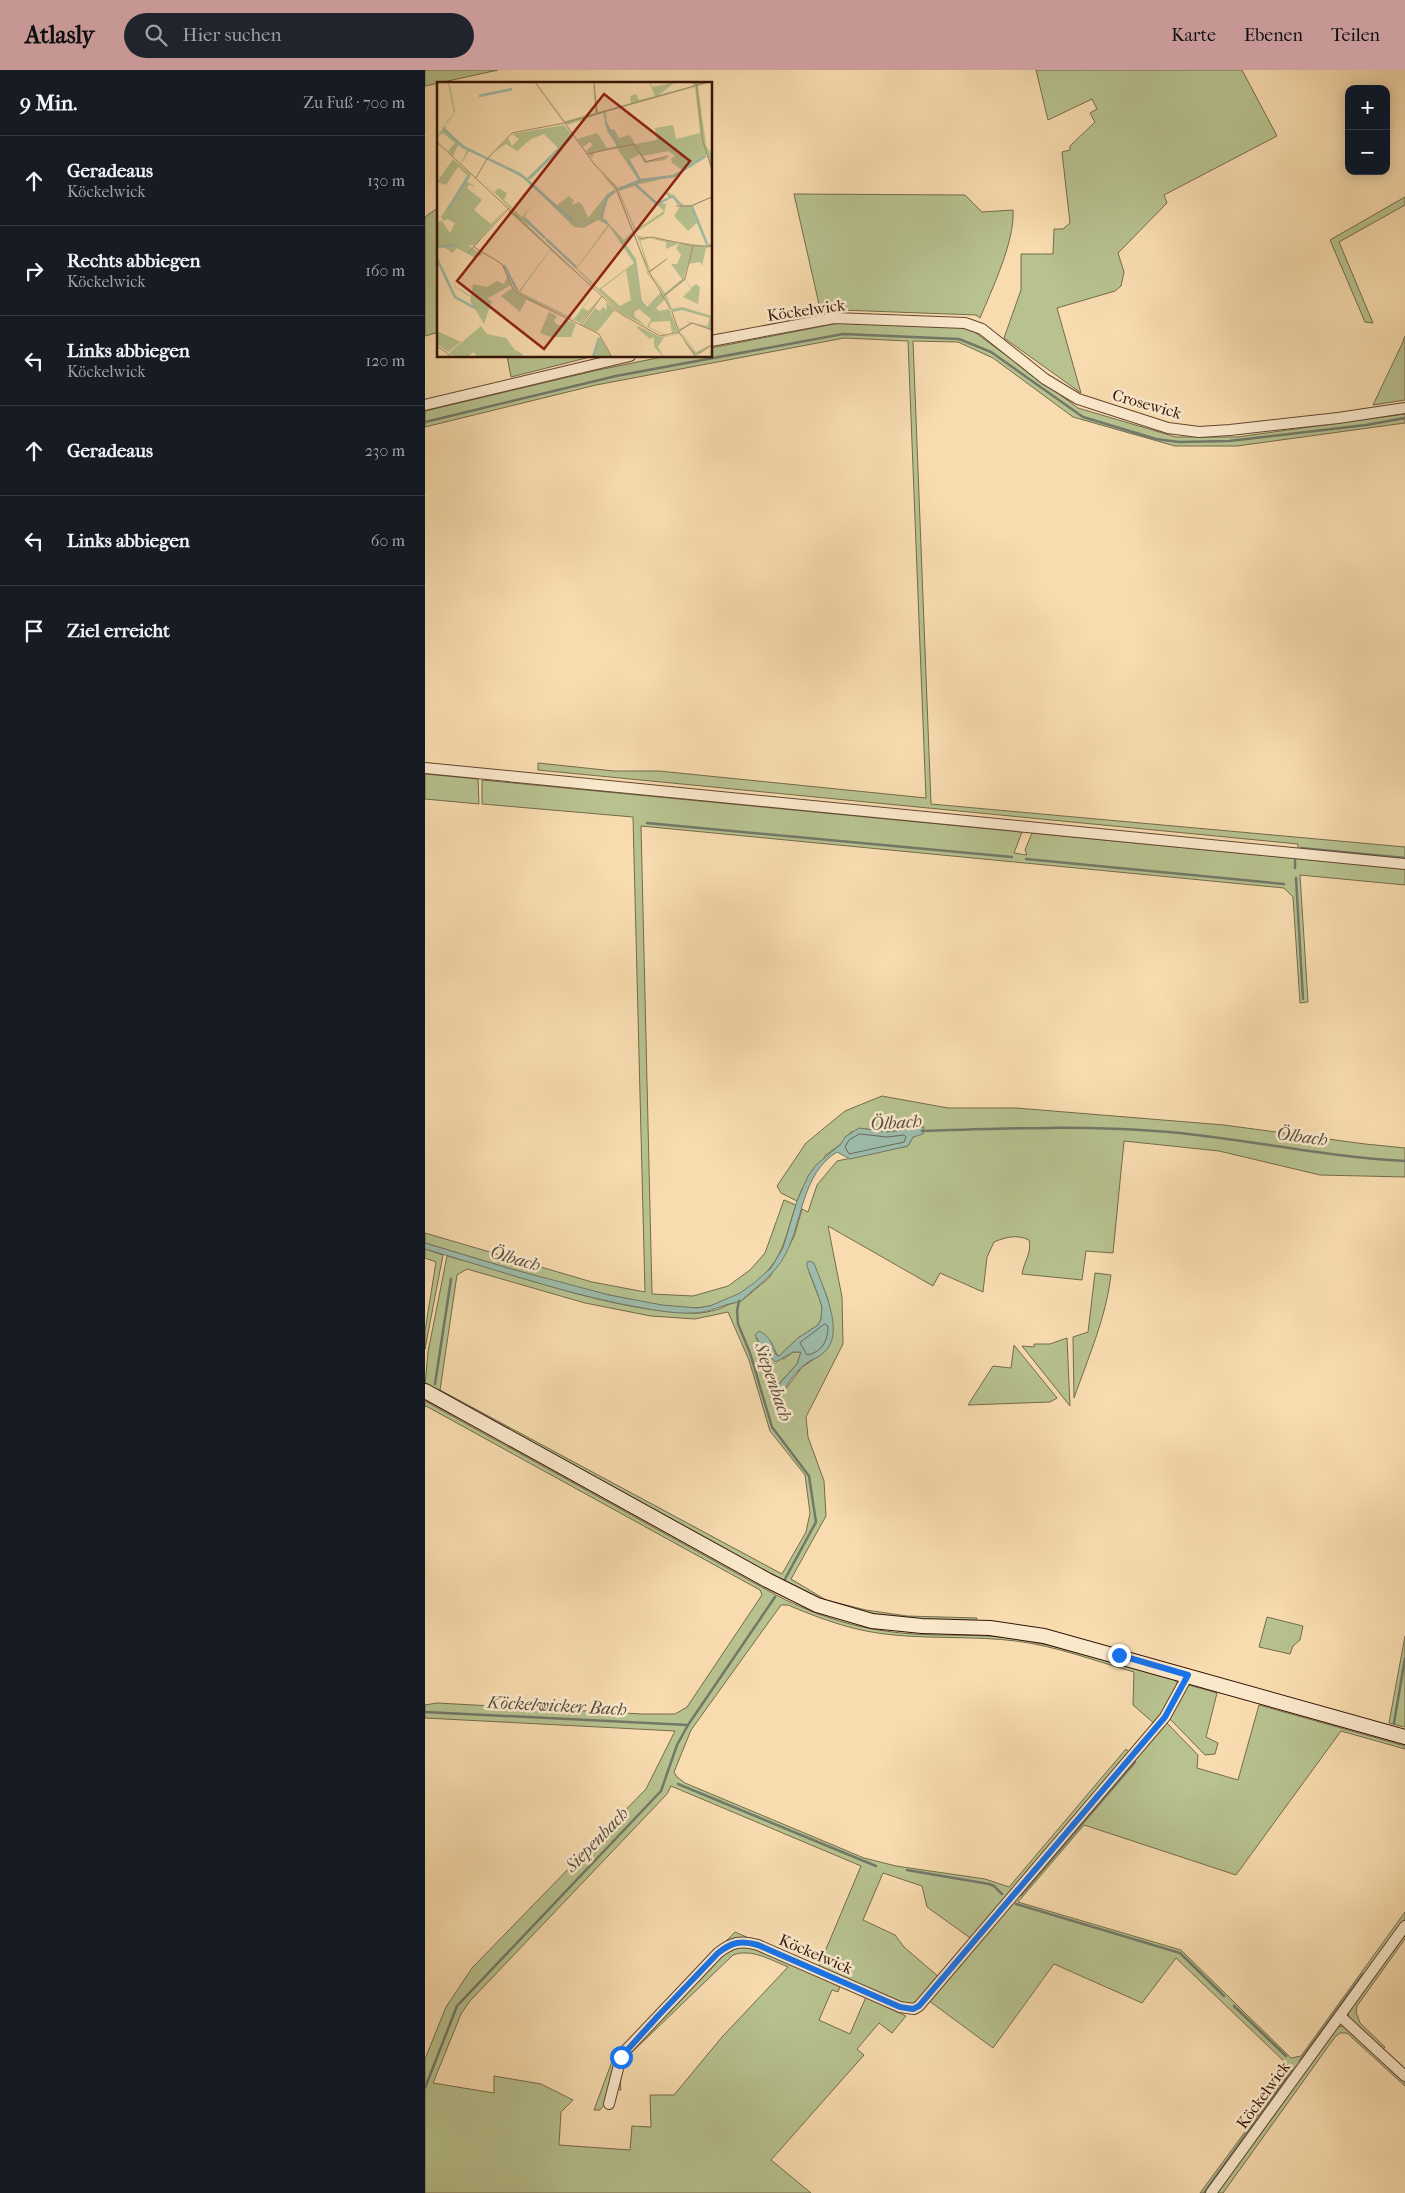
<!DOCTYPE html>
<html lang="de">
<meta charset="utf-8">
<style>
:root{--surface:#171b24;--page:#20242c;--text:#f1f3f6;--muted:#9ea1a6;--line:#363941;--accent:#c59692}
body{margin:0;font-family:"IM FELL French Canon",serif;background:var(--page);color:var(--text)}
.controls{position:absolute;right:15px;top:15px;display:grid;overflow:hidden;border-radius:10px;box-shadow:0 2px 12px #0003}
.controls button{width:45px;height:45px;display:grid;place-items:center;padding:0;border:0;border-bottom:1px solid var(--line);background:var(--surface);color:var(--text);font:25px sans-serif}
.stop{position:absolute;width:15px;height:15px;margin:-11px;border:4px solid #1a73e8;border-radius:50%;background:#fff}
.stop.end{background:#1a73e8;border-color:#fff;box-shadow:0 1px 5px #0008}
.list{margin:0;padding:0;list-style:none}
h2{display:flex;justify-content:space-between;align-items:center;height:65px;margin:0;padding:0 20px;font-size:21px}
h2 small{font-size:16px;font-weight:400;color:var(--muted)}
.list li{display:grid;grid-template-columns:32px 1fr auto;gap:15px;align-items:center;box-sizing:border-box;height:90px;padding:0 20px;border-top:1px solid var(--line)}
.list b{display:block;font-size:19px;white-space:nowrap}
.list p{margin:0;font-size:16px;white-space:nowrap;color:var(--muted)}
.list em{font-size:16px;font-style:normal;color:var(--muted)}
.icon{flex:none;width:28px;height:28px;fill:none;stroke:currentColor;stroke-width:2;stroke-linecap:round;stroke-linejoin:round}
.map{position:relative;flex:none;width:980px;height:2123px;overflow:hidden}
header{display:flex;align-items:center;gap:30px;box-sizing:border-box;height:70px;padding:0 25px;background:var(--accent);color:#111}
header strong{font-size:24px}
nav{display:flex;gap:28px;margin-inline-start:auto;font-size:18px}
.search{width:350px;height:45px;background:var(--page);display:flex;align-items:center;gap:12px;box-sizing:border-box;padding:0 18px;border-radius:28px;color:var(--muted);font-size:19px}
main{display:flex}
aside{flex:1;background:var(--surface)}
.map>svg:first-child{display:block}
.green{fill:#b7c28f;stroke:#756a4b;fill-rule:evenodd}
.water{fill:#9dbcab;stroke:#737869}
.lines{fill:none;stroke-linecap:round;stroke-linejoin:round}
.shore{stroke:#686859;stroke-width:1}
.stream{stroke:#737869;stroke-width:2.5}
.minor-casing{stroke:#644531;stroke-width:12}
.secondary-casing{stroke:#331307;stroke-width:16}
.minor{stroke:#fae8cb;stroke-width:10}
.secondary{stroke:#fae8cb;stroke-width:14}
.route{stroke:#1a73e8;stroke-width:6}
.labels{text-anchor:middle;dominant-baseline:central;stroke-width:5;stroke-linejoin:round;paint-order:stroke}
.street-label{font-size:16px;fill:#331307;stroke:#fae8cb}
.water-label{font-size:18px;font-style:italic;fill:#584e40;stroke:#fae8cb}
.inset-river{fill:none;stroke:#9dbcab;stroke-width:2.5}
.inset-road{fill:none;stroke:#a98c6c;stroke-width:1}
.view{fill:#8f2418;fill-opacity:0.15;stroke:#8f2418;stroke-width:2.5}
.inset-edge{fill:none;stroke:#331307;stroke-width:2.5}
</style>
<header>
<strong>Atlasly</strong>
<div class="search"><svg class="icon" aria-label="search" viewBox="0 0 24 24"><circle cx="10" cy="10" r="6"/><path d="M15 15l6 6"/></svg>Hier suchen</div>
<nav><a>Karte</a><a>Ebenen</a><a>Teilen</a></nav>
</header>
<main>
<aside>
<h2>9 Min.<small>Zu Fuß · 700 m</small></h2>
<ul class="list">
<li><svg class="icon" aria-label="ahead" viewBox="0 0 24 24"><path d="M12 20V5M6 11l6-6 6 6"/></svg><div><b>Geradeaus</b><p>Köckelwick</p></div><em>130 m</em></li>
<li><svg class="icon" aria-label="right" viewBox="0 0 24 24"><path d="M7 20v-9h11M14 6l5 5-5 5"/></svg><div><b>Rechts abbiegen</b><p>Köckelwick</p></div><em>160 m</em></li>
<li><svg class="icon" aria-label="left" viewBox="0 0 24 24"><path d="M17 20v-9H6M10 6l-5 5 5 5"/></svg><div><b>Links abbiegen</b><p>Köckelwick</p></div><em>120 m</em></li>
<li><svg class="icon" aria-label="ahead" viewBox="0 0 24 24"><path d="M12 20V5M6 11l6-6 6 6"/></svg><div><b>Geradeaus</b></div><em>230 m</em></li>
<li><svg class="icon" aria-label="left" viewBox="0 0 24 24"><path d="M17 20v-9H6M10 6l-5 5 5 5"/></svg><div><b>Links abbiegen</b></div><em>60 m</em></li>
<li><svg class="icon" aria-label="arrive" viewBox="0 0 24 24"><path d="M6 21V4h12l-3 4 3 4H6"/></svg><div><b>Ziel erreicht</b></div></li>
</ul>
</aside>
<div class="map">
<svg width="980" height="2123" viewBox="0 0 980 2123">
<rect width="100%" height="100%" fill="#f8dcaf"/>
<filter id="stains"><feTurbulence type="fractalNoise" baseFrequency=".004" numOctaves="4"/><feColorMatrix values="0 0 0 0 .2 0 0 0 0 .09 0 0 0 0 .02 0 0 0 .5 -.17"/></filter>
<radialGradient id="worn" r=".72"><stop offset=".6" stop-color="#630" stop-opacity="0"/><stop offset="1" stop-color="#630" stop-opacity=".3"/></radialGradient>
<path class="green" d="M0,0H73L0,16Z
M611,0H817L852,66L739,125L742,133L693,183L699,202L696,216L690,221L632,238L656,323L579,268L596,220V184H628L629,159H638L645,153L637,82L645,80V76L670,52L665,43L672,39L667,29L623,50Z
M369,124L540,125L557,142L588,140C590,171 567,219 555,248L551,245L415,240L396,243Z
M980,127V135L914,172L948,253L940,252L905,170Z
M14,137V262L0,266V147Z
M414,253L544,258L653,338L751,367H812L980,344V353L812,376H750L648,347L568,288L533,272L488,271L506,734L980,777V792L873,782V774L113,700V693L189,701H234L501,728L483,271L419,268L171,315L0,357V341L173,300L242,286H286V278Z
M980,266V330L948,335L977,274Z
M82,286H169L86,307Z
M0,704L53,709L54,734L0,729Z
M57,710L597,762L589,783L602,785L600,780L607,763L980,799V815L875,805L883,932L875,933L868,827L859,818L216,756L227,1224L268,1226L303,1216L325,1200L340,1183L359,1130L371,1135C363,1157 360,1180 345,1198C331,1216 307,1231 285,1236C262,1241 236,1235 213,1231C141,1217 70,1194 0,1173V1163L167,1212L220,1222L208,747L57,734Z
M457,1026L523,1038H591L799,1055L940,1074L980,1078V1107L895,1105L794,1081L699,1071L688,1183L661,1181L657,1210L597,1204C599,1191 607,1183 604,1170C592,1164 581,1167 569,1172L562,1187L558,1222L515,1203L508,1216L403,1156L417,1227L418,1274L381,1347L383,1367L399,1411L401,1446L366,1509L401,1530L441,1540L482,1546L552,1548L549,1553L474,1551L401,1534L0,1316L3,1282L22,1186C102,1207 180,1239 264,1243C274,1244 284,1242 294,1239C301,1236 308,1232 315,1232L344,1208L369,1167L377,1139L383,1142L392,1115L412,1091L483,1076L488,1067L498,1057L462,1062L441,1059L426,1062L416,1074L401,1085L377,1119L372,1131L356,1123L352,1116L381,1073L420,1041ZM42,1199L160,1233L226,1246L270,1249L303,1242L324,1290L345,1361L380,1405L385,1443L381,1462L357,1504L15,1320L32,1205ZM384,1202L398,1217L403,1230L394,1286L377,1297L356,1325L352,1316L372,1294L376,1282H368L359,1289L340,1283L331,1268L346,1272L352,1285L354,1286L373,1268L393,1255L396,1249L397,1237L393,1225Z
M0,1179L18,1185L0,1279V1261L11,1192L0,1188Z
M670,1203L686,1205C681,1248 663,1288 649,1328L648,1267L663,1262Z
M642,1268L645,1336L597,1276L609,1277V1274H625Z
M589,1275L632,1328L625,1332L543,1335L568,1296L586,1298Z
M0,1331L351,1525C395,1548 439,1561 489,1564C520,1566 553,1564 584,1568C641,1576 695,1595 750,1610C754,1615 754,1619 752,1625L731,1655L708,1635L709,1602C670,1591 631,1576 591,1571C550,1566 510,1569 469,1565C432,1562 398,1550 363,1535H356L266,1660L249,1702L252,1707L260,1713L439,1788L471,1796L560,1809L584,1817L701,1679L706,1684L585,1824L588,1828L740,1651L773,1685L772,1698L813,1710L834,1635L980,1676V1679L916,1661L811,1805L659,1755L593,1832L756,1880L866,1988L876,1986L980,1842V1853L784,2123H775L862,2005L863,1995L751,1888L717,1933L629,1894L568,1978L503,1930L552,1870H548L502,1837L497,1816L458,1803L438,1850L470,1865L479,1877L515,1908C506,1920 497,1937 480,1936L325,1871L307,1872L297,1879L196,1981L181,2033L175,2040H169L189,1986L310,1862L393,1898L436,1796L246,1716L242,1724L44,1932L36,1944L8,2013L69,2023V2006L116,2014L148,2030L136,2042L134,2075L205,2080L207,2056L226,2057L225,2025H249L297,1967L363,1897C346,1890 326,1878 308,1885L204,1985C198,1995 194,2009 196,2020L190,2019L198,1991L204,1980L297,1884C309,1876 317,1873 331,1877L416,1914L413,1922L407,1920L394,1950L425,1964L441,1927L481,1946L467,1963L454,1953L432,1979L439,1985L346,2090L386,2123H0V1989L21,1937L47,1898L221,1719L250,1661L0,1648V1635L12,1633L217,1644H250L262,1637L337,1525L335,1520L1,1336L0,1337Z
M842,1547L878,1556L875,1570L868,1576L865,1584L834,1577Z
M980,1566V1657L964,1653Z
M764,1615L792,1623L781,1667L793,1673L790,1684L780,1685L743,1647L760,1618Z
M980,1860V1869L932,1936L931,1942L935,1953L960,1977L957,1980L924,1948L923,1942Z
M917,1956L923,1957L980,2009V2016L922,1963H915L910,1967L798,2123H790L911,1958Z"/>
<path class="water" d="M499,1057L498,1064L488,1067L483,1076L425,1089L412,1082C376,1104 378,1152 360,1185C349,1206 331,1216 315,1232C300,1233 285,1243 268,1243C244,1244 219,1238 196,1234C129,1220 65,1198 0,1179V1173L83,1198L184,1225L237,1235L272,1238L285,1236L315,1223L329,1213L346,1198L358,1178L372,1131L383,1106L391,1095L416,1074L420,1067L434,1058L462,1062Z
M385,1191L389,1193C397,1216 423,1266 397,1284C393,1288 388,1289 383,1292C373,1299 362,1313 356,1325L360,1334L354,1336L351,1335L348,1321L372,1294L376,1282H368L351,1292L340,1283L330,1265L334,1261C344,1265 348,1275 351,1285L354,1286L373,1268L393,1255L396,1249L397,1237L393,1225L382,1196V1192Z"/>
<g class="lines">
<path class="shore" d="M435,1064L462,1067L479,1065L481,1067L479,1072L424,1084L420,1077L424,1070Z
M400,1254L403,1256C403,1271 397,1282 382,1285L375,1273Z"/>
<path class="stream" d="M0,352L191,306L418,264L534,269L566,282L658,347L731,369L754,372L804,371L941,355L980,348
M222,753L587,787
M876,778L980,788
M601,789L859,814
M870,790V798
M871,808L878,929
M497,1061C583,1058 669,1055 755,1063C830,1071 904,1087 980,1091
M314,1231L312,1241L313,1254L325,1283L347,1357L384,1406L391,1452L360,1509
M10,1314L26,1209
M0,1642L263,1655
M969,1653L980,1588
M253,1714L451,1796
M482,1800L564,1814L569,1816L577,1824
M596,1825L710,1692
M591,1834L755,1883L799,1926
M809,1936L861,1986
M875,1991L938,1904
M0,2018L32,1936L236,1721L252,1675L263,1655L350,1527
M779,2123L867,2001"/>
<g class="minor-casing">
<path id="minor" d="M286,271L409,248L540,253L557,259L620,309L653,329L743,358L774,362L805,360L913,348L980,338
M0,335L205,286
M0,698L980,794
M915,1946L980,2006
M184,2034L196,1987L201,1980L293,1883C307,1872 316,1870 333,1875L475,1937L489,1939L494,1936L740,1647L763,1605
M786,2123L980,1856"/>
</g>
<g class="secondary-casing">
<path id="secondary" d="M0,1321L342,1510L392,1535L447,1551L497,1556L565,1558L619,1566L980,1667"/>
</g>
<use href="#minor" class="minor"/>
<use href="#secondary" class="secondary"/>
</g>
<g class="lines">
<path class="route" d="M196,1987L233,1946L293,1883C307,1872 316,1870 333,1875L475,1937L488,1939L494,1936L740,1647L763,1605L694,1585"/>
</g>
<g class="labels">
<g class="street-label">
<text transform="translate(381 240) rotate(-8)">Köckelwick</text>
<text transform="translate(722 334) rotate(16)">Crosewick</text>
<text transform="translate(391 1884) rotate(23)">Köckelwick</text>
<text transform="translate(838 2025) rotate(-54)">Köckelwick</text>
</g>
<g class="water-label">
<text transform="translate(471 1053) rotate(-4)">Ölbach</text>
<text transform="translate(877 1067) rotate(7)">Ölbach</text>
<text transform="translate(90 1189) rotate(16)">Ölbach</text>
<text transform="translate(348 1312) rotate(71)">Siepenbach</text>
<text transform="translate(132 1636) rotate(3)">Köckelwicker Bach</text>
<text transform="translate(172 1770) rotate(-46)">Siepenbach</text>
</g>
</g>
<g transform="translate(12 12)">
<rect width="275" height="275" fill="#f8dcaf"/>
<path d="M11,0L13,3L18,29L17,33L8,43L9,49L27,64L90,96L121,66L107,52L94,57L80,69L69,62L57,70L71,56L75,64L82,57L75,52L127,43L136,54L92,98L119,124L132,114L137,119L135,123L142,120L146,124L151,136L171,111L178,108L165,92L176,102L198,152L209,187L219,203L210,191L197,152L188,161L199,177L205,220L210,225L224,210L228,217L219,226L222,229L232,227L241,249L235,251L233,239L214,240L212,245L230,254L242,251L246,257L242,252L227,255L221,265L227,275L217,265V255L213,257L200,246L201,244L223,255L228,254L184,231L108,156L84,137L145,197L113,168L83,210L137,237L158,209L146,226L151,229L164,215L144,241L88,216L77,206L66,182L38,166L66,182L82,209L113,167L70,128L78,131L45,98L58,110L61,106L70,111L67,118L85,135L94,124L87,135L140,185L171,143L161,138L147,146L137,145L89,98L50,76L32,69L23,84L30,68L21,63L16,74L11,69L18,61L6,51L0,55L10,39L17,32ZM179,109L196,149L187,158L166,136L170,116ZM172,144L197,181L162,207L140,186ZM189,188L194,218L183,224L164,207ZM202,227L214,237L210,245L198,235L197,230ZM156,0L161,30L194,21L193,14L199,12L202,18L218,14L212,0L216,5L238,0L222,13L256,4L255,0H274L261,4L269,63L275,73V91L270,72L238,94L199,103L221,121L232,115L228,111L231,110L247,123H255L275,114L256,124L271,162H275V165L269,166L265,184L263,180L251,182L247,198L248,197L254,206L259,202L263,205L261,222L246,215L254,207L248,198L229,213L235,227L245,225L275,234V248L256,241L243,249L259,270L275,262L258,275L246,258L258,270L246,254L240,243L243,247L253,241L248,239L270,244L273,236L245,228L236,230L209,182L202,158L213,154L201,156L178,103L149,69L156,63L153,60L146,65L100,1L128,39L158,31ZM258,5L263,51L239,57L236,43L218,46L220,58L198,62L200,66L193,53L182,56L177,47L171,48L169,30ZM166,31L170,49L180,64L170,66L160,51L140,57L130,43ZM180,66L202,99L181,106L155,76L157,70ZM232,69L238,74L234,77L235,81L245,88L236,93L204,98L192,78L203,72L208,81L227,78L232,75L210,79L206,74ZM198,104L227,129L199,148L182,109ZM236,115L243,124L237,134L251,149L261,140L270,164L201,154L199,150L227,132L229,122L224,121ZM212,156L229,160V167L241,162L235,159L252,163L242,162L239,166L244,173L240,182H234L245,197L228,211L213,190L230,177L213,188L203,159ZM16,77L34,93L30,100L40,105L32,103L30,106L45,118L37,128L54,142L70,126L37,164L30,163L46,172L38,176L20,166L15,171L7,165L0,166V140L5,139L13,151L18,141L10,137L7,139L4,135L31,94L21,85L9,103L0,100ZM71,193L74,203L50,217L55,219L47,242L33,219L34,215L30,213L18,205L15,198L19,205L34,214L36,202L50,205L60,199L67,202ZM75,206L89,218L83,230L64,214ZM169,220L182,231L177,229L160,250L145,244L158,226L163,229L166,225L170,228ZM112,230L120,234L117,238L120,243H126L128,237L139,242L134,255H114L103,251ZM44,244L50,252L69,256L78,268L86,272L84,275H40L37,270L30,275H17L12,271ZM0,249L24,260L11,270L0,262ZM163,255L175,275H156Z" fill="#b7c28f" fill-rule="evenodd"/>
<path d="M164,136L169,138L172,142L198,177L204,218L215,231L225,233L239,227L244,226L275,236L244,227L224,233H219L213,230L204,220L197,177L175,146L164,137H159L149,143H143L136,139L146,143L158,137Z" fill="#9dbcab"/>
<path class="inset-river" d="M42,14L75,7M169,41L181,64M7,47L26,65L83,92L136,139M191,77L203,98M93,96L135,54M198,102L220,122L230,117M182,107L204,98L237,94L269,74M231,116L236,114L242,122M255,125L270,162M11,127L32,93M87,136L108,156M164,136L170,116L178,109M109,157L139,185M0,165L18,163M0,177L18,215L38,226M67,183L80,208M156,275L162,256"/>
<path class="inset-road" d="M98,0L158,83L178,104L211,188L234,228M157,0L160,32M259,0L266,60L275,87M0,60L184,232L223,254L242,250M150,72L197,62L208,80L231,74M39,96L50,77L75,51L127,41L271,0M239,124H254L275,115M201,157L215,155L256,164H275M37,165L65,182L76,207L88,216L144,243L165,214M31,171L72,126M212,190L230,177M227,214L248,197L256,164M235,230L242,250L258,273M144,243L162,252L175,275M242,249L255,241L275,248M0,264L15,275M261,272L275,263"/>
<path class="view" d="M167,12L253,79L107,267L20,199Z"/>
<rect width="275" height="275" class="inset-edge"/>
</g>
<rect width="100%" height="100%" filter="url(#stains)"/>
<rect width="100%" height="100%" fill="url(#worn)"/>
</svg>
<div class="controls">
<button>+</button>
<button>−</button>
</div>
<div class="stop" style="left:196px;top:1987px"></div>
<div class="stop end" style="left:694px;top:1585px"></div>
</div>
</main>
